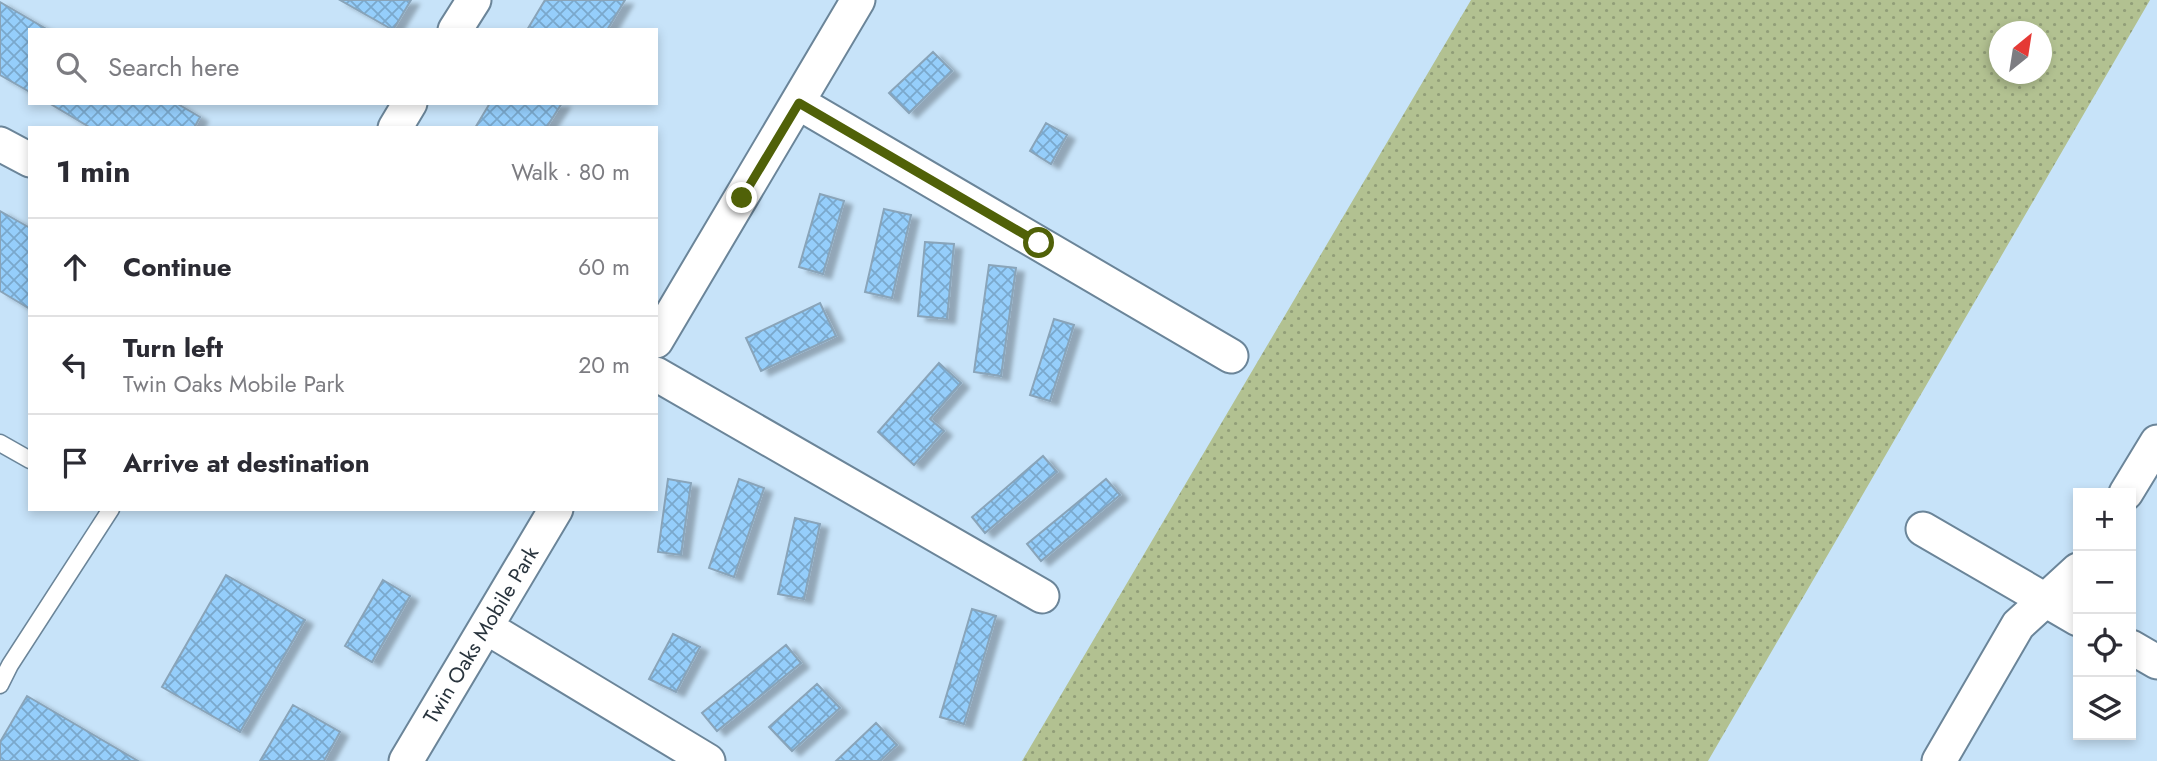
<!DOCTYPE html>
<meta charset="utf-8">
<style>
:root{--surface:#fff;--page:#f2f2f3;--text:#2b2b33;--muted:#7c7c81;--line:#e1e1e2}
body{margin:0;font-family:Jost,sans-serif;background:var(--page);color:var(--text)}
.controls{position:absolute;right:21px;bottom:21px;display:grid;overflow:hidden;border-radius:0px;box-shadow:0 4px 10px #0003}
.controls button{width:63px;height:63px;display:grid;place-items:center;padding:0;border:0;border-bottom:2px solid var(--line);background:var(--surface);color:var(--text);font:35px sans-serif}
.compass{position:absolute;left:1989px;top:21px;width:63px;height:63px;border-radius:50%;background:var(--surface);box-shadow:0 4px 10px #0003;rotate:30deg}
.stop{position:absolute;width:21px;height:21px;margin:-16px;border:5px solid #506108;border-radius:50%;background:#fff}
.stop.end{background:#506108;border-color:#fff;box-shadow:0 2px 7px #0008}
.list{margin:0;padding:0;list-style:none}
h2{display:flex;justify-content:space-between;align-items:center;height:91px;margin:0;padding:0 28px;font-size:30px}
h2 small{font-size:23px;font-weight:400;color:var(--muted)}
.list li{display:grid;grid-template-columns:46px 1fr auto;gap:21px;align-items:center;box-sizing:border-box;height:98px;padding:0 28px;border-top:2px solid var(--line)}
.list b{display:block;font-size:26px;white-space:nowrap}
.list p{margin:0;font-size:23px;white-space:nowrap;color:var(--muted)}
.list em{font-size:23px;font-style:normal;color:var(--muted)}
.icon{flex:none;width:38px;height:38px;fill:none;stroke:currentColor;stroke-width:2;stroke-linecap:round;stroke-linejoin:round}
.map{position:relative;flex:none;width:2157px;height:761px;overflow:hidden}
.search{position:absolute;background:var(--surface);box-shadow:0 4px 10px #0003;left:28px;top:28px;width:630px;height:77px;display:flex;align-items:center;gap:18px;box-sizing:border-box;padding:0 24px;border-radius:0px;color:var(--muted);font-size:26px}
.panel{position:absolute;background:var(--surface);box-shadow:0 4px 10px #0003;left:28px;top:126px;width:630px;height:385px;border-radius:0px}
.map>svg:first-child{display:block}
.grass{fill:url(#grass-dots);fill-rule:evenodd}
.building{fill:url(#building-cross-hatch);stroke:#89a4b9;stroke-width:2;filter:url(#shadow)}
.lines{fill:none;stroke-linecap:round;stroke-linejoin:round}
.lane-casing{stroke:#6b8599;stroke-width:19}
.street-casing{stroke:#6b8599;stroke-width:37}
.lane{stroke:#fff;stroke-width:16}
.street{stroke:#fff;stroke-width:33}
.route{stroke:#506108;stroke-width:9}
.labels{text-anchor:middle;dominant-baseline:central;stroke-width:7;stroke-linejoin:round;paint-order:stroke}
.street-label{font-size:21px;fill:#29343d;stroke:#fff}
</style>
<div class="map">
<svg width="2157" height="761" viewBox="0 0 2157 761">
<defs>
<pattern id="grass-dots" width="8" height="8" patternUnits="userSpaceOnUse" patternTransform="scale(1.75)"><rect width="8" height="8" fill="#b2c191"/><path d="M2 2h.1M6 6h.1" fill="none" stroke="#919e78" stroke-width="1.8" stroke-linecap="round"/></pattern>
<pattern id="building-cross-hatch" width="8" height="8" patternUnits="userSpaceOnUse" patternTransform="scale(1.75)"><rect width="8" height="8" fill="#95cefb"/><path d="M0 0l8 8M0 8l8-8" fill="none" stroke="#7aa8cc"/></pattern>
<filter id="shadow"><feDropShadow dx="8" dy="4.5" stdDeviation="2" flood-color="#0004"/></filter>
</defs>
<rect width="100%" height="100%" fill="#c7e3f9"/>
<path class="grass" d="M1471,0H2150L1708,761H1022ZM2000,32H2042V74H2000Z"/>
<path class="building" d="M340,0H411L393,30Z
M545,0H625L607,30H527Z
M0,2L48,30H30V92L0,75Z
M933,52L952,71L909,113L889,93Z
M49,103H176L200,117L194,128H91Z
M490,103H562L546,128H475Z
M1046,123L1067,135L1051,164L1030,151Z
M820,194L844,201L823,274L799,267Z
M884,209L911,215L892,298L865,292Z
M0,211L30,228V309L0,291Z
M925,242L954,244L947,319L918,316Z
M989,265L1016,268L1001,376L974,372Z
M820,303L836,336L761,371L746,338Z
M1054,319L1074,325L1050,401L1030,395Z
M939,363L961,383L930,419L944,431L914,465L878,432Z
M1043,456L1057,472L985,533L972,517Z
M668,479L691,483L681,555L658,552Z
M739,479L764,488L734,577L709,568Z
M1106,479L1120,495L1041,561L1027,544Z
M795,518L820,524L804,599L778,594Z
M226,575L305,620L240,732L162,687Z
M383,580L410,596L372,662L345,646Z
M972,609L996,616L964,724L940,717Z
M673,634L700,647L676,692L649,679Z
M786,645L801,663L717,731L702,713Z
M817,684L840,708L792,751L769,727Z
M27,696L138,761H0V742Z
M293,705L340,732L324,761H260Z
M876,723L897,745L880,761H836Z"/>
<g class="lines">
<g class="lane-casing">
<path id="lane" d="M0,443L30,460
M0,685L10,665L111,509"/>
</g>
<g class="street-casing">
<path id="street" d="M455,30L474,0
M799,103L1231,356
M395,128L410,103
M0,144L30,160
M656,341L858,0
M656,374L1042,596
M2126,493L2157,442
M1923,529L2078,619
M486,627L708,761
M2131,647L2157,662
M406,761L556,509
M1939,761L2018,625L2078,570"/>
</g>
<use href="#lane" class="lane"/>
<use href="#street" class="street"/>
</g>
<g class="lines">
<path class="route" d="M742,198L799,103L1039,243"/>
</g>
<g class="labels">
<g class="street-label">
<text transform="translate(481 635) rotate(-59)">Twin Oaks Mobile Park</text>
</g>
</g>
</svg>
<div class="controls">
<button>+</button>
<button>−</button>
<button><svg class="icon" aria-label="locate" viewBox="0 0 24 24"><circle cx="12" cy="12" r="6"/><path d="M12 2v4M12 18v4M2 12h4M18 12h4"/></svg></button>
<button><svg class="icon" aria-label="layers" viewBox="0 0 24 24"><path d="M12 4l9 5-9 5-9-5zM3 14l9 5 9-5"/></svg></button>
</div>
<svg class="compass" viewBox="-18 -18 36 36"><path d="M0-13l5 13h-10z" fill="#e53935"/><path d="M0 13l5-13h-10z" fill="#7c7c81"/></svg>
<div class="stop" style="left:1039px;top:243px"></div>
<div class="stop end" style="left:742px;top:198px"></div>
<div class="search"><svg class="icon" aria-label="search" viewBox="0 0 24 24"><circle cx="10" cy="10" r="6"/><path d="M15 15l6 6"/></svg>Search here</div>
<section class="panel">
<h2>1 min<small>Walk · 80 m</small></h2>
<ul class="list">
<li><svg class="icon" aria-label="ahead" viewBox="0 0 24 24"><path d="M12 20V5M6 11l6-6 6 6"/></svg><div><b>Continue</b></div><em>60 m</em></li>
<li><svg class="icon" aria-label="left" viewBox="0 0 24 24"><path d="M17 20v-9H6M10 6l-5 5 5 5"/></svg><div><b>Turn left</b><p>Twin Oaks Mobile Park</p></div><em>20 m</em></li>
<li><svg class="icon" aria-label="arrive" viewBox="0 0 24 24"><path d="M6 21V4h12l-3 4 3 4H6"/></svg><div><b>Arrive at destination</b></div></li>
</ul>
</section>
</div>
